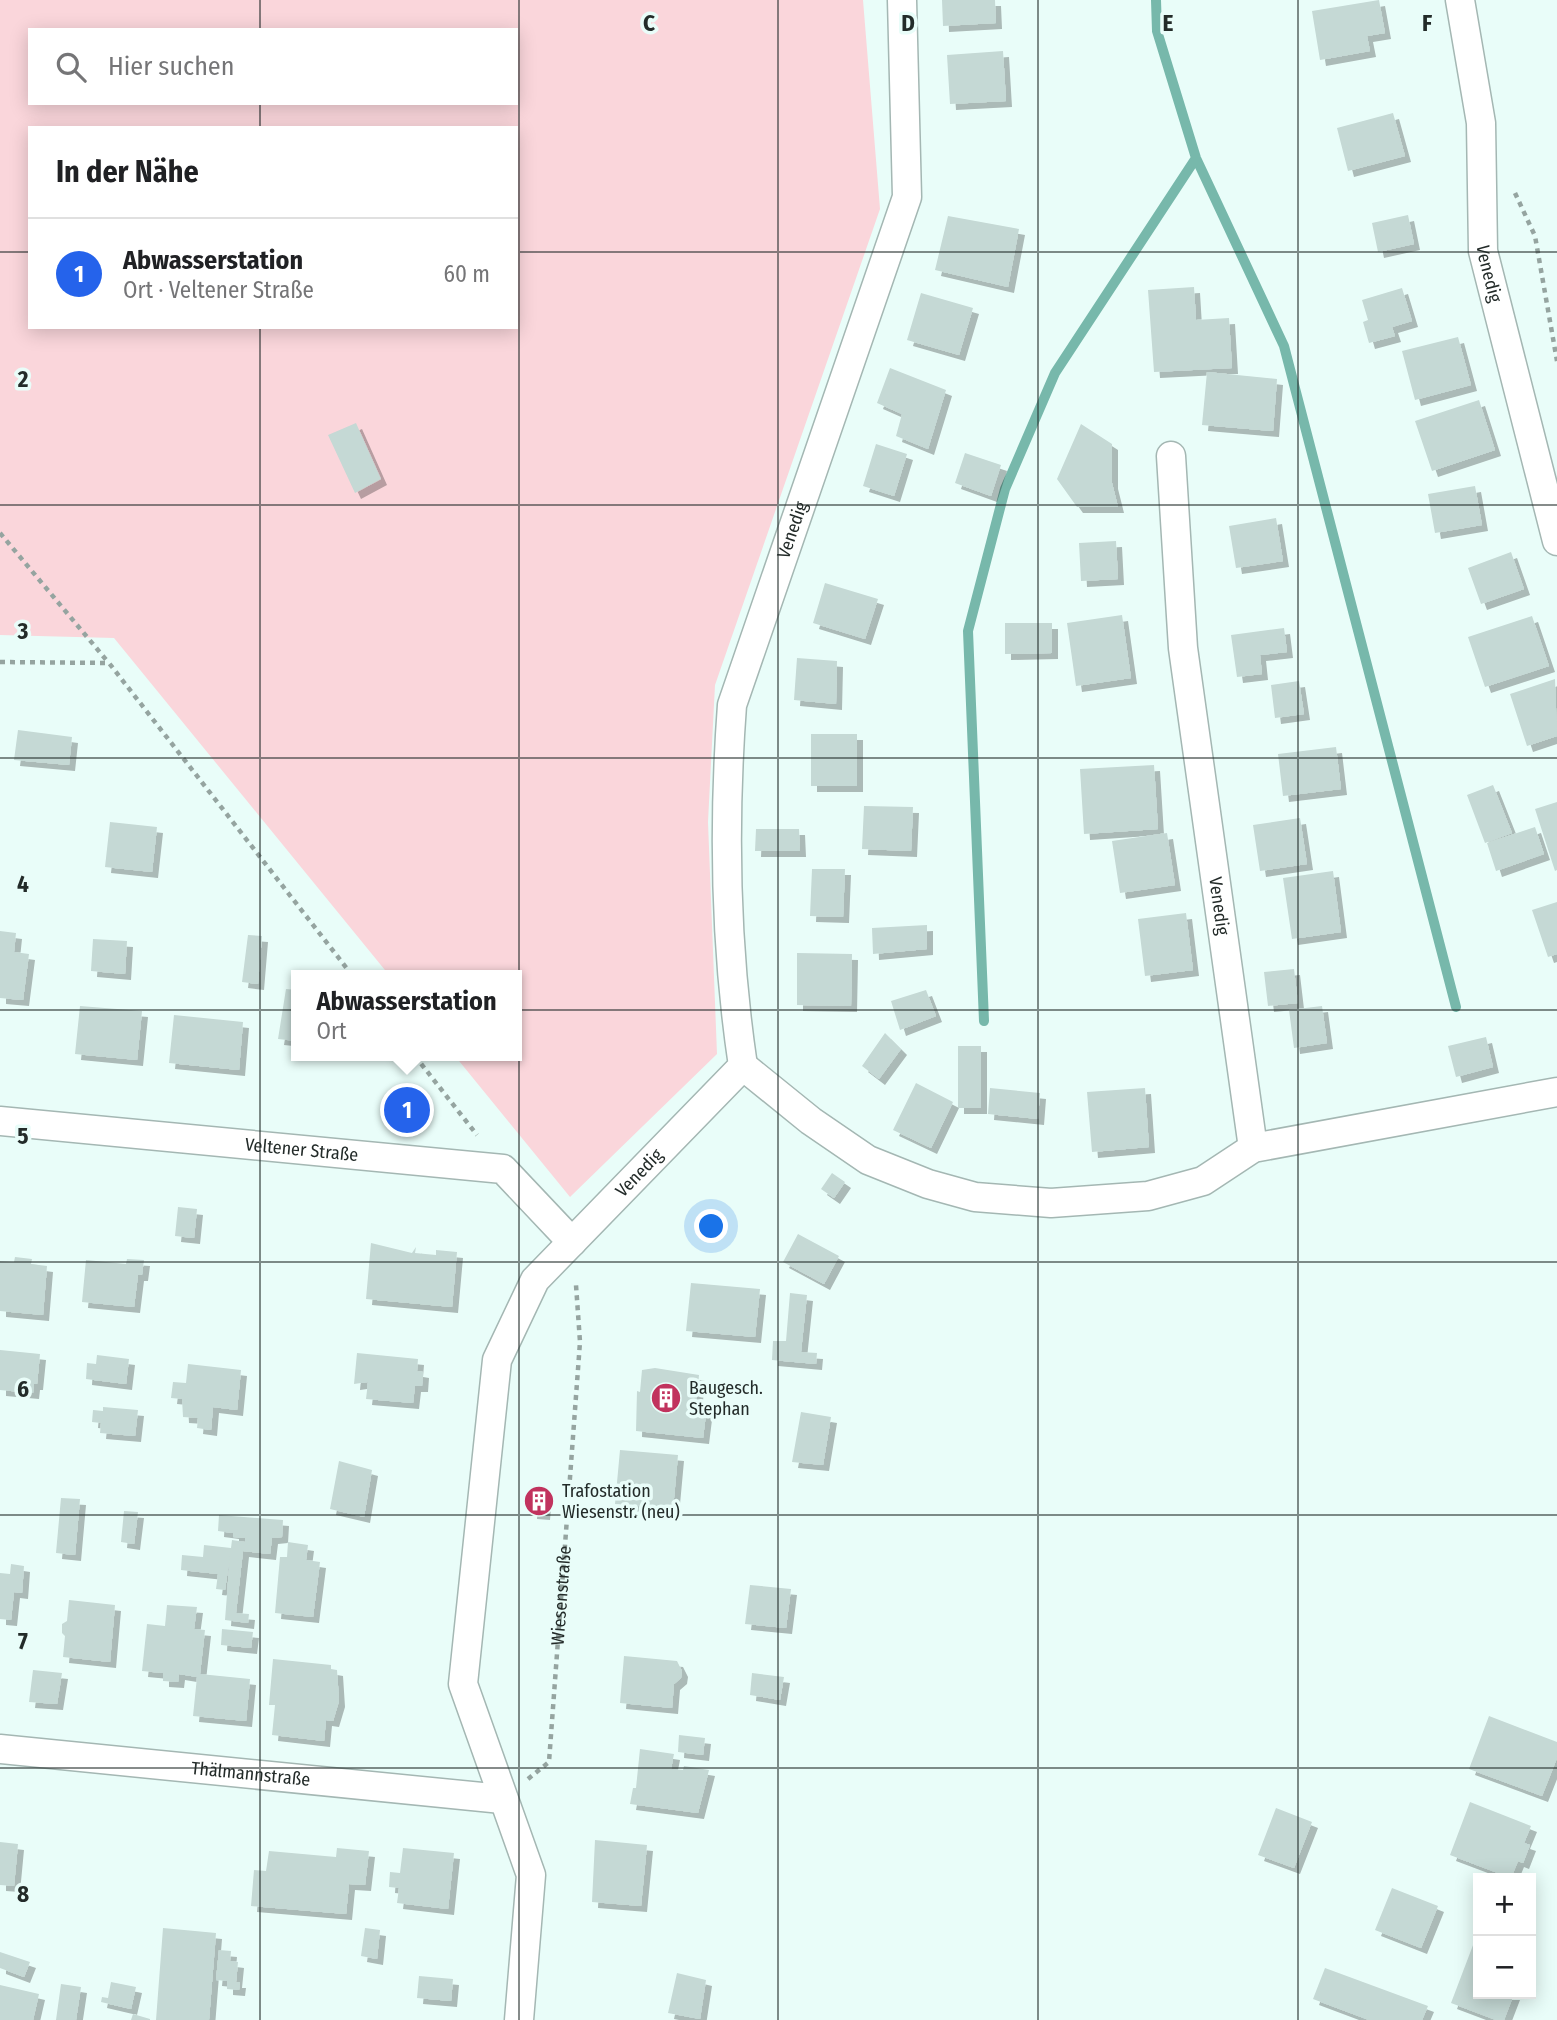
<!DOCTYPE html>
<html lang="de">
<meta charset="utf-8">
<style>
:root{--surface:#fff;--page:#f6f6f6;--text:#202124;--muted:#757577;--line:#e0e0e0;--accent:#2563eb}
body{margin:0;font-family:"Fira Sans Condensed",sans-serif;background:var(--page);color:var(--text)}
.controls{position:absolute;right:21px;bottom:21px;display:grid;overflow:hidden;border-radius:0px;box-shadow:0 4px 18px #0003}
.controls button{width:63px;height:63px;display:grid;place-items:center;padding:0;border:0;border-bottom:2px solid var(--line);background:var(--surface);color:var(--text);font:35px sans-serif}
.you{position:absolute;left:712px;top:1227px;width:24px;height:24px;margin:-18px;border:5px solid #fff;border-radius:50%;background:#1a73e8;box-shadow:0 0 0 10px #1a73e833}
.badge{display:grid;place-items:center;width:46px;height:46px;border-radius:50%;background:var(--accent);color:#fff;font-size:23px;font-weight:700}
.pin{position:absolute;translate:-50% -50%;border:4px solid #fff;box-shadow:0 2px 7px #0006}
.popup{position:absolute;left:291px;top:970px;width:231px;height:91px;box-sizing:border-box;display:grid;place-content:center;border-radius:0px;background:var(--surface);filter:drop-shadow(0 2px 5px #0005);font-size:23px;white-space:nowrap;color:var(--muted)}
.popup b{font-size:26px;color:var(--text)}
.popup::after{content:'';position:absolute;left:50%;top:100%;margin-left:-14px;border:14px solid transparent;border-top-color:var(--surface)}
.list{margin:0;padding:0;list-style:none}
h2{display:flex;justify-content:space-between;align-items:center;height:91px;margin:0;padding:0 28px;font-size:30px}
h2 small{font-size:23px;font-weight:400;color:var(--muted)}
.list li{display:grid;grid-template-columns:46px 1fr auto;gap:21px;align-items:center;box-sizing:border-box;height:112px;padding:0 28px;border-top:2px solid var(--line)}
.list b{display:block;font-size:26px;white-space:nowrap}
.list p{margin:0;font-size:23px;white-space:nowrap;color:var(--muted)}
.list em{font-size:23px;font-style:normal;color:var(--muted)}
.icon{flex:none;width:38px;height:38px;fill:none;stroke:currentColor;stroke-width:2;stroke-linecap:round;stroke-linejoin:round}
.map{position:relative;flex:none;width:1557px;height:2020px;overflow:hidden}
.search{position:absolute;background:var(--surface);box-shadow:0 4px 18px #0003;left:28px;top:28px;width:490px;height:77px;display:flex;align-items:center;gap:18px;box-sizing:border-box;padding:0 24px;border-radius:0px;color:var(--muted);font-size:26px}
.panel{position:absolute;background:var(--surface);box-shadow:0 4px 18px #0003;left:28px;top:126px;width:490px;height:203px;border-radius:0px}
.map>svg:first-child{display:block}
.green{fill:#fad6db;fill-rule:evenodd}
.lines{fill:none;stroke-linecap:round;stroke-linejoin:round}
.stream{stroke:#77b8ab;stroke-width:10}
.building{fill:#c5d9d5;filter:url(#shadow)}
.minor-casing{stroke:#a4b7b3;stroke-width:31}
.path{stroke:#95a4a0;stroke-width:4.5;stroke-dasharray:5 5;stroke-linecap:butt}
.minor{stroke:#fff;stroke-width:28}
.grid{fill:none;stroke:#232b29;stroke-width:2;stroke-opacity:0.55}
.labels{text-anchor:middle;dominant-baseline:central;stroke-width:7;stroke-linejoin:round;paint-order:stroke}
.street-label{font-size:18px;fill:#232b29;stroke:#e9fdf9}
.poi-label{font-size:18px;fill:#232b29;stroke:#e9fdf9;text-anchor:start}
.grid-label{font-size:23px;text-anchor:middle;font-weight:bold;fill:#232b29;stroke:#e9fdf9;stroke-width:7;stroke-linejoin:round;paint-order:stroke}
</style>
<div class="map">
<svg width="1557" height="2020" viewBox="0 0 1557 2020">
<defs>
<filter id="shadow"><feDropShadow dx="6" dy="6" stdDeviation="0" flood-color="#0004"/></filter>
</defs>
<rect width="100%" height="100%" fill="#e9fdf9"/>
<path class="green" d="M0,0H863L880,209L715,685L708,822L717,1054L570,1197L455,1056H517V975H389L114,638L0,635ZM30,30H516V103H30ZM30,128H516V327H30Z"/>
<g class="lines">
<path class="stream" d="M1156,0L1157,31L1196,158L1284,346L1456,1007
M984,1021L968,631L1005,489L1055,373L1196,158"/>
</g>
<path class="building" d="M942,0H995L996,23L943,26Z
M1379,0L1385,33L1367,36L1370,51L1320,60L1312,11Z
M1003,51L1006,101L950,104L947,55Z
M1393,113L1405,156L1348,171L1337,128Z
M1408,215L1414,244L1378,252L1372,223Z
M948,216L1019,229L1008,287L935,270Z
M1194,287L1196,320L1229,318L1232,368L1154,372L1148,290Z
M1402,288L1412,321L1392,327L1395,336L1369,343L1363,322L1368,320L1362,300Z
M921,293L973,308L959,355L907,340Z
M1458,337L1471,385L1415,400L1402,351Z
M890,368L946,390L928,449L896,436L902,414L877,403Z
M1207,372L1277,379L1273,431L1202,425Z
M1479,400L1495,450L1432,471L1415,421Z
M356,423L381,479L355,493L328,435Z
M1081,424L1112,444V483L1118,507H1077L1057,479Z
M876,444L907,454L894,496L863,486Z
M965,453L1001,465L991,496L955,483Z
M1475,486L1482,525L1435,533L1428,494Z
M1276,518L1283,561L1236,568L1229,526Z
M1116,541L1118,579L1081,581L1079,543Z
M1511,552L1524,589L1481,604L1468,568Z
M825,583L878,599L865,639L813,623Z
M1122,615L1131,678L1076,686L1067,623Z
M1532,616L1549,666L1485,687L1468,637Z
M1005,623H1052V653L1005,654Z
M1284,628L1287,652L1260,655L1262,674L1237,677L1231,635Z
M797,658L837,661L836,704L794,700Z
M1555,679L1557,736L1527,746L1510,694Z
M1299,681L1304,714L1275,718L1271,685Z
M18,730L72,737L69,765L14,760Z
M811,734H857V786H811Z
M1336,747L1341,789L1283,796L1278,754Z
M1154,765L1158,829L1084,834L1080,769Z
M1493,785L1512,833L1485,843L1467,795Z
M1557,802V870L1555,871L1535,809Z
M864,806L913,807L911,851L862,849Z
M1300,818L1307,864L1260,871L1253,825Z
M110,822L157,827L152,872L105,867Z
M1535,827L1544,854L1496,871L1487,843Z
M756,829H799L800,851H755Z
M1167,833L1175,885L1120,893L1112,841Z
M812,869H845L843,917L810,916Z
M1333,871L1341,932L1292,939L1283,878Z
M1557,902V954L1548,957L1532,910Z
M1186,913L1193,970L1145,976L1138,919Z
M927,925V949L873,954L872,928Z
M0,931L16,933L14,952L29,954L23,1000L0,998Z
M248,935L262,936L258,984L242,982Z
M93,939L127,941L125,974L91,971Z
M797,953L852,954L851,1006L797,1005Z
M1294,969L1298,1003L1268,1006L1264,972Z
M286,989L297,990V1041L278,1039Z
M926,990L936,1016L900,1030L891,1001Z
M80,1006L142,1011L137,1060L75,1054Z
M1322,1006L1327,1043L1294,1048L1289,1010Z
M174,1015L243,1022L239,1070L169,1063Z
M885,1033L901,1049L879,1079L862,1066Z
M1486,1037L1493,1067L1456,1077L1448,1046Z
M958,1046H981V1108H958Z
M916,1083L953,1102L931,1148L893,1130Z
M990,1088L1040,1093L1038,1119L988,1114Z
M1145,1088L1149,1147L1092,1152L1087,1092Z
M400,1097L416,1099L413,1125L398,1122Z
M832,1173L845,1182L834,1198L821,1189Z
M178,1207L197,1209L194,1238L175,1236Z
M798,1234L839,1256L824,1284L783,1262Z
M371,1243L412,1253L416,1247L415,1253L436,1255V1250L457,1252L452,1307L366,1299Z
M15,1257L32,1259L31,1264L47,1266L43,1315L0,1311V1261L14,1262Z
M127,1259L144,1260L142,1275H138L134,1307L82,1302L86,1260L126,1264Z
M691,1283L760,1289L755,1337L686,1331Z
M790,1293L807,1295L801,1352L817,1353L816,1364L772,1360L773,1341H786Z
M0,1350L40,1354L37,1384H34L33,1393L0,1390Z
M357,1353L418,1359L417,1371L423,1372L422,1386H415L413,1403L366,1399L368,1382L354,1384Z
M97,1355L129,1359L126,1384L86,1379L87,1363L96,1364Z
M188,1364L241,1370L237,1410L213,1407L211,1430L197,1428L198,1418L183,1417L182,1399L171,1398L173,1382L186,1383Z
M655,1368L699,1375L696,1405L707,1406L703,1438L636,1431L637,1391L640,1392L642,1370Z
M103,1407L138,1410L135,1436L100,1433L101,1423L92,1422L93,1410L103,1411Z
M801,1412L831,1417L823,1465L792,1462Z
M620,1450L678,1455L673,1509L615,1504Z
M339,1461L372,1470L364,1517L330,1509Z
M533,1488L546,1489L544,1514L531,1513Z
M61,1498L80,1499L75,1555L56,1553Z
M124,1511L138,1512L134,1544L121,1542Z
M219,1515L283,1520L282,1537L272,1538L270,1554L243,1551L236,1613L249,1614L248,1623L225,1620L230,1556L225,1590L216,1589L218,1574L181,1570L182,1555L203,1557L204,1545L231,1548L232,1540L245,1542V1538L233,1537V1533L218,1531Z
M288,1542L308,1545L306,1560L320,1562L313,1617L275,1613L280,1557H287Z
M11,1564L24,1566L22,1593L14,1592L11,1620L0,1619V1573L10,1574Z
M750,1585L791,1589L786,1628L745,1624Z
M69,1600L115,1605L110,1662L63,1657L65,1636L62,1633V1624L67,1621Z
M167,1605L197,1607L194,1629L205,1630L200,1674L250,1679L246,1721L193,1716L197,1677L179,1674L178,1682L163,1681V1673L142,1671L147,1624L165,1626Z
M222,1629L253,1632L251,1648L221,1645Z
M624,1656L677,1661L682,1671L681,1678L674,1684L672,1708L620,1703Z
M273,1659L331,1665V1669L337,1670L339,1701L333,1721L326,1720L324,1741L272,1735L275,1705H269Z
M33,1670L62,1673L57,1704L29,1702Z
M752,1673L784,1677L780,1700L750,1695Z
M1489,1716L1557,1742V1758L1542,1796L1469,1769Z
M679,1735L705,1738L703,1755L678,1752Z
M640,1749L674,1754L671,1769L683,1770L684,1766L709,1770L698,1813L630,1804L633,1788H636Z
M1470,1802L1531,1826L1524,1843L1530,1845L1523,1863L1518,1861L1511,1878L1450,1855Z
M1276,1808L1312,1822L1294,1868L1258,1855Z
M595,1840L647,1845L641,1906L592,1902Z
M0,1842L18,1844L14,1886L0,1885Z
M337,1848L369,1851L365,1885L349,1884L346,1914L251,1906L254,1870L266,1871L269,1851L336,1857Z
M403,1848L454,1853L448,1909L397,1903L399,1888L389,1887L390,1872L400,1873Z
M1392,1888L1438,1906L1421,1948L1375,1930Z
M163,1928L216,1933L209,2020H156Z
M365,1928L380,1930L377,1959L361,1956Z
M1478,1932V1994H1514L1504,2020H1496L1451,2003Z
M219,1950L231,1951L230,1961L238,1962L236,1982H240L239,1990L227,1989V1981L216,1980Z
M0,1952L30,1962L24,1977L0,1968Z
M1325,1968L1428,2006L1422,2020H1369L1313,1999Z
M677,1973L706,1980L700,2019L668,2013Z
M419,1976L453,1979L451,2001L417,1998Z
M111,1982L136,1987L131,2009L101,2002L102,1997L108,1998Z
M61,1984L81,1987L76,2020H56Z
M0,1985L39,1994L33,2020H0Z
M133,2014L150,2019V2020H131Z"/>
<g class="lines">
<g class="minor-casing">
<g id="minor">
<path id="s2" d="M1460,0L1481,123L1483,251L1557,541"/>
<path id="s3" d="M1171,456L1183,648L1253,1148"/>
<path d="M743,1066L811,1121L868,1160L928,1184L975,1197L1051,1203L1148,1196L1203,1181L1253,1148L1557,1092"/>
<path id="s4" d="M0,1121L503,1169L572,1242"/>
<path id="s5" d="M0,1749L502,1799"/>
<path id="s6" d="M519,2020L531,1875L463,1684L497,1360L535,1280L743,1066C725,946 723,826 732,705L907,197L902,0"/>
</g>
</g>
<g class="path">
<path d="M1515,193L1535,236L1557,361"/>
<path d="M0,533L108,662"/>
<path d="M0,662L109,663L352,975"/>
<path d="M415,1056L477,1135"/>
<path id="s1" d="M528,1779L549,1762L580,1342L576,1285"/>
</g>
<use href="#minor" class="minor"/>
</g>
<path class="grid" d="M260,0V30M519,0V2020M778,0V2020M1038,0V2020M1298,0V2020M260,103V128M0,252H30M516,252H1557M260,327V2020M0,505H1557M0,758H1557M0,1010H1557M0,1262H1557M0,1515H1557M0,1768H1557"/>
<defs>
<g id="building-disc" transform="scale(1.575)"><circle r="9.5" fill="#c1335e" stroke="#e9fdf9"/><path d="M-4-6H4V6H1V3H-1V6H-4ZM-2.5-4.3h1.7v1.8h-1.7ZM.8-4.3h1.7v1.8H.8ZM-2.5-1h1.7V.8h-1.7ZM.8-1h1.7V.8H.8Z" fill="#fff"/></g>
</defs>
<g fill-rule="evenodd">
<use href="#building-disc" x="666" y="1398"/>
<use href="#building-disc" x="539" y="1501"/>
</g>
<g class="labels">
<g class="street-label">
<text stroke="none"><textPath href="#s2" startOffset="276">Venedig</textPath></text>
<text stroke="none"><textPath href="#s6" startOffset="1608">Venedig</textPath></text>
<text stroke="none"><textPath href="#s3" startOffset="453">Venedig</textPath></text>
<text stroke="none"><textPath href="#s4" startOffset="303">Veltener Straße</textPath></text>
<text stroke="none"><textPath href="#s6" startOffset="912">Venedig</textPath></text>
<text stroke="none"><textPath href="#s1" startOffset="194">Wiesenstraße</textPath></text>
<text stroke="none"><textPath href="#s5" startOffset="252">Thälmannstraße</textPath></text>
</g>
<g class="poi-label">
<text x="689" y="1388">Baugesch.<tspan x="689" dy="21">Stephan</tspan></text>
<text x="562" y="1491">Trafostation<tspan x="562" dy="21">Wiesenstr. (neu)</tspan></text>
</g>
</g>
<g class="grid-label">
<text x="649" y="31">C</text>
<text x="908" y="31">D</text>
<text x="1168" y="31">E</text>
<text x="1427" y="31">F</text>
<text x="23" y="387">2</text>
<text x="23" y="639">3</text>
<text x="23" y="892">4</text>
<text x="23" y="1144">5</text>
<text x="23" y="1397">6</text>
<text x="23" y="1649">7</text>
<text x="23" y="1902">8</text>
</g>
</svg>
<div class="controls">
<button>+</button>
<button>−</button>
</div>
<div class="you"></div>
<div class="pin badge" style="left:407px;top:1110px">1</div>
<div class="popup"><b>Abwasserstation</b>Ort</div>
<div class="search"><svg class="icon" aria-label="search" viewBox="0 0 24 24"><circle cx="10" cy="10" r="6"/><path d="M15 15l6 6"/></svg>Hier suchen</div>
<section class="panel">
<h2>In der Nähe<small></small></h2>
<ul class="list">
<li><span class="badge">1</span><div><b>Abwasserstation</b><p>Ort · Veltener Straße</p></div><em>60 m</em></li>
</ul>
</section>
</div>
